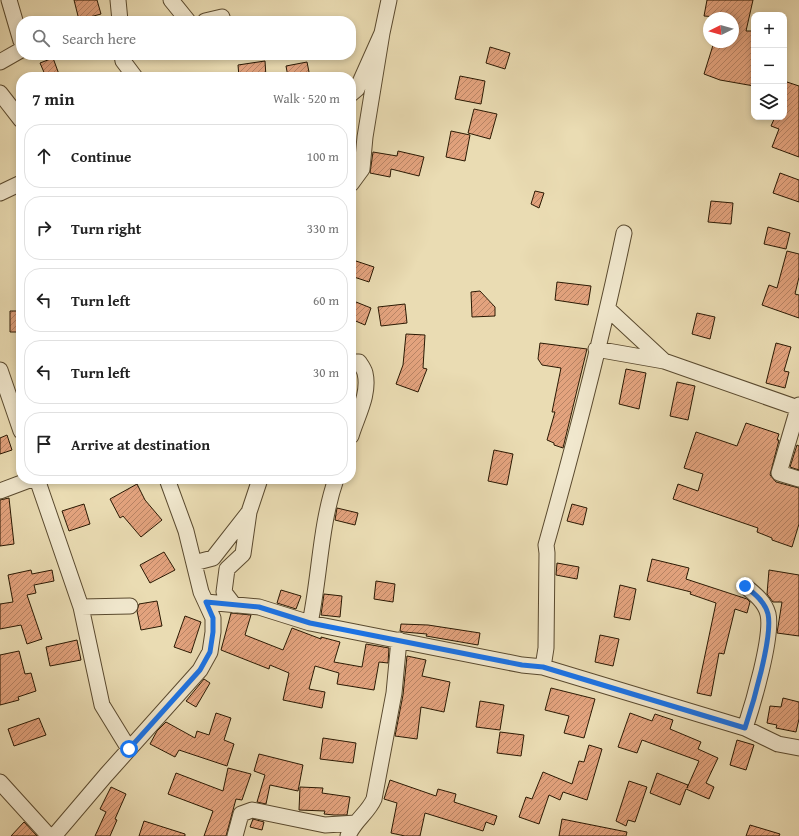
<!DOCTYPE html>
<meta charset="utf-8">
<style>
:root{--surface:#fff;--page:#f2f2f2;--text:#222;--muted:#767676;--line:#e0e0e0}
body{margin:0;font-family:"Gentium Book Plus",serif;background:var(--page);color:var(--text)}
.controls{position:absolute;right:12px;top:12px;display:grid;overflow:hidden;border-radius:8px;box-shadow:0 2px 6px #0003}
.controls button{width:36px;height:36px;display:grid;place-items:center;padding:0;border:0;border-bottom:1px solid var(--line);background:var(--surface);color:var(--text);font:20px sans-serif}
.compass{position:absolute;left:703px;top:12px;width:36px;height:36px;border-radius:50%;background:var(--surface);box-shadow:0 2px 6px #0003;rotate:265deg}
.stop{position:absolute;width:12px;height:12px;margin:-9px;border:3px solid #1a73e8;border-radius:50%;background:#fff}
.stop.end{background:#1a73e8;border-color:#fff;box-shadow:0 1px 4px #0008}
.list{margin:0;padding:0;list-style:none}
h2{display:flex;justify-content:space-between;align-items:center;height:52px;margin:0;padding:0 16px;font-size:17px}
h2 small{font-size:13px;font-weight:400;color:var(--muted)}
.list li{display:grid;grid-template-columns:26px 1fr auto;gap:12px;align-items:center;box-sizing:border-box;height:64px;margin:0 8px 8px;padding:0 8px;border:1px solid var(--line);border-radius:16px}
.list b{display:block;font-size:15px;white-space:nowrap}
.list em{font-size:13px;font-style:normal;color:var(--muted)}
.icon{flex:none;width:22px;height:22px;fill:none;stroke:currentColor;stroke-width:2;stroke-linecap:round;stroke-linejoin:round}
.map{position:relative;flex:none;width:799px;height:836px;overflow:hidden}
.search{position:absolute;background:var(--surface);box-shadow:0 2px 6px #0003;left:16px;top:16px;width:340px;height:44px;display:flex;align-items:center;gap:10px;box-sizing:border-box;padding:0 14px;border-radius:16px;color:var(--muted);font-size:15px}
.panel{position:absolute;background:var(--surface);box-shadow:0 2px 6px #0003;left:16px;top:72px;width:340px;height:412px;border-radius:16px}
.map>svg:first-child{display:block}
.building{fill:url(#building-hatch);stroke:#2a1903}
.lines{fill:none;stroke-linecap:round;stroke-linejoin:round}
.minor-casing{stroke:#5a4a2f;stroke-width:17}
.minor{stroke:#f1e8ce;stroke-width:15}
.route{stroke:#1a73e8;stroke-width:5}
</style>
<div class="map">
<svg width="799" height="836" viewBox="0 0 799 836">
<defs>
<pattern id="building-hatch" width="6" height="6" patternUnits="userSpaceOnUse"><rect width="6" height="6" fill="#e3a37e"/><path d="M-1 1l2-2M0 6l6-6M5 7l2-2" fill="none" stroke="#b88465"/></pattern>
</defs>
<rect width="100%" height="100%" fill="#eadcb3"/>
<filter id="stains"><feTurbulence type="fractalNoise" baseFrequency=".005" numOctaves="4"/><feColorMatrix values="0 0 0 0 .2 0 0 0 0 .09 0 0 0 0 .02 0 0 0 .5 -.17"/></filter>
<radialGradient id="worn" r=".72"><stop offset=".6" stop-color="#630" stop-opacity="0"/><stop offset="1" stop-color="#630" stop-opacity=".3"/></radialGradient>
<path class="building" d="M74,0H97L101,14L79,20Z
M707,0H753L746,31H754V86L720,80L704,74L714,42H733V18L704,16Z
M490,47L510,53L505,69L486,63Z
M53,58L60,77H46L40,63Z
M265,61L266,77H239L238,65Z
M307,62L310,77H288L286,66Z
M460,76L485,81L481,104L455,99Z
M784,81L799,86V157L772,147L779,129L771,126L775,117H784Z
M474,109L497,114L490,139L468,133Z
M451,131L470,135L465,161L446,157Z
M398,151L424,157L419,176L391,169L390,177L370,173L373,152L397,156Z
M780,173L799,180V202L773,193Z
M535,191L544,193L539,208L531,204Z
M711,201L733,203L731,224L708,222Z
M768,227L790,233L786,249L764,244Z
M787,251L799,254V277L795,294L799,295V318L762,305L769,285L777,288Z
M353,260L374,267L369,282L351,276Z
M557,282L591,286L588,305L555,300Z
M480,291L495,307V316L472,317L471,292Z
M351,300L371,308L365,325L351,319Z
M405,304L407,323L381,326L378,307Z
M10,311H21V332H10Z
M697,313L715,317L710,339L692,334Z
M406,334L425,335L423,368L427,369L418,392L396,384L403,365Z
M540,343L587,349L563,448L554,445V443L547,440L555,412H552L561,368L542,365L538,359Z
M776,343L791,347L784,371L789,372L785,388L766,383Z
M626,369L646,373L639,409L619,404Z
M677,382L695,386L688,420L670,416Z
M746,423L779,434L777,440H779L770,475L776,482L799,488V524L792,547L772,540V538L757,532L758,528L673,499L678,484L698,491L703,474L684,468L696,432L737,446Z
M7,435L12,450L0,454V438Z
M797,445L799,446V470L790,467Z
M494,450L513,454L507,485L488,481Z
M137,484L145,500L162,520L141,537L123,516L120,518L110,499Z
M9,498L14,544L0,546V500Z
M84,504L90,524L69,531L62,511Z
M572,504L587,508L583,525L567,521Z
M337,508L358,513L355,525L335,520Z
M164,552L175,570L150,583L140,565Z
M652,559L689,568L686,579L747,599L750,602L747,613L735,609L724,654L719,653L711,696L697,693L716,603L690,594L691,592L647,581Z
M557,563L579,567L577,579L556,575Z
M31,570L32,574L52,570L54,581L34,585L36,593L27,595L42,639L27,644L21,625L0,629V604L13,602L8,575Z
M769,570L799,575V636L777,633L782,602H773L767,594Z
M376,581L395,584L393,602L374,599Z
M620,585L636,589L630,620L614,617Z
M281,590L301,596L296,609L277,603Z
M324,594L342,596L340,617L321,615Z
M157,601L162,626L141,630L137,611L139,604Z
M231,613L251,615L245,635L283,650L292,628L321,639V637L340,642L334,662L362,667L366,644L389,648L388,663L379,662L374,690L337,684L339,673L315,666L309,689L325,692L322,708L283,700L289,673L270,665L269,669L221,650Z
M185,616L201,622L191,653L174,647Z
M401,624L428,625L480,633L478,645L426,636L427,634L404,632L400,631Z
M600,635L619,639L613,666L595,662Z
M77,640L81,660L50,666L46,647Z
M19,651L25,674L31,673L36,691L18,697L19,700L0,705V655Z
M407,656L426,660L422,676L450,682L444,712L421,707L417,739L395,736L403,695Z
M204,679L210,683L196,707L186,701Z
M551,688L595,699L584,738L564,733L569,716L545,710Z
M783,698L799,702V719L796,732L776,728L777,725L767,723L770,706L781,707Z
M480,701L504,705L500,730L476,727Z
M216,713L231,718L224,740L234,744L227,766L179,750L175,757L150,744L157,731L166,722L195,738L197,731L209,735Z
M630,713L652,721L655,714L673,720L670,729L701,742L698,749L718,758L706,783L714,787L709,799L686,789L680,805L650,793L657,773L688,785L687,788L699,761L642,740L637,753L618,747Z
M39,718L46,735L14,746L8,729Z
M500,732L524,735L521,756L497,753Z
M323,738L356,743L353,763L320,759Z
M737,740L754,745L746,770L730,765Z
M589,745L602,749L587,800L563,792L560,800L549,795L539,824L519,817L526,797L532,799L543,772L572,784L579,761L584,762Z
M259,754L303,765L298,791L270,785L266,804L257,802L265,775L254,771Z
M228,768L251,774L242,800L236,799L226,836H204L213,811L168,794L176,773L223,791Z
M390,780L436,796L438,789L456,794L454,802L497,816L494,825L486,822L483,831L425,813L420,836H405L391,833L397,803L384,799Z
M629,781L647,787L635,822L628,820L626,826L616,821Z
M111,787L126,794L115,819L117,820L110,836H95L106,812L100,809Z
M300,787L323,788L322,793L350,797L347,815H334L324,814L325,811L299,810Z
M253,819L264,822L262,830L250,827Z
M562,819L627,832L626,836H559Z
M144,821L185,834V836H139Z
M24,822L37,836H11Z
M750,825L780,834L779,836H746Z"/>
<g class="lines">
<g class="minor-casing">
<path id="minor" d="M9,0L21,41
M118,0L120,21
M171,0L188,21
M205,21L222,17
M382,33L389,0
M122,55L123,61L135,77
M0,62L21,50
M0,93L21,120
M351,94L357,89L382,33L365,137L362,169L351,184
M0,193L21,183
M608,309L664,361
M596,349L664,361L798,408
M351,362H359C361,365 364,369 365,373C370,394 357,416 351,436
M0,370L21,431
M799,405L779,473L799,479
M37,479L81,607L102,705L129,749
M0,491L32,479
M194,563L213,558L249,512
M206,602L259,607L310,623L522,665L543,667L745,728L778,744L799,748
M234,605L224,592L227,569L243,554L249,512L260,479
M81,607L130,606
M310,623C320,576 320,525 336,479
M543,667L546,648L547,553L546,545C575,442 602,338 624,233
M745,728C753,704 773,636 768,614C765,602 755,594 745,586
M0,782L49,836
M54,836L106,775L200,670L210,652L213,632V618L201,592L186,531L167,479
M235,836L241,814L252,810L325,825L356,823
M348,836C354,821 368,813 374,799L394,693L399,640"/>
</g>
<use href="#minor" class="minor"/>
</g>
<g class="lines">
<path class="route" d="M129,749L200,670L210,652L213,632V618L206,602L259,607L310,623L522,665L543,667L745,728C753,704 773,636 768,614C765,602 755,594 745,586"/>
</g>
<rect width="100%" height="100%" filter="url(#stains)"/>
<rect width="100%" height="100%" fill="url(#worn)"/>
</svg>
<div class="controls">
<button>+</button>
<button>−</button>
<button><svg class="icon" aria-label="layers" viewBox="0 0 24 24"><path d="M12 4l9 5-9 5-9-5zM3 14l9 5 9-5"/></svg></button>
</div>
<svg class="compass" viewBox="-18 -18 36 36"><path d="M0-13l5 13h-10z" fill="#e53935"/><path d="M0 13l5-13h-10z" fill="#767676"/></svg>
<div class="stop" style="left:129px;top:749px"></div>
<div class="stop end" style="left:745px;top:586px"></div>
<div class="search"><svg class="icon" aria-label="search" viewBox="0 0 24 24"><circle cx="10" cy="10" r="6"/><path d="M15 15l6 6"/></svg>Search here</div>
<section class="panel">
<h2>7 min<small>Walk · 520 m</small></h2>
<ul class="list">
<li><svg class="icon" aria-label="ahead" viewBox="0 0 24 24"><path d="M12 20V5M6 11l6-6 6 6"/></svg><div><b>Continue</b></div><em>100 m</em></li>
<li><svg class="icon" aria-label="right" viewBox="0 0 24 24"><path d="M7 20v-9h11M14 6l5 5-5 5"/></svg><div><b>Turn right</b></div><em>330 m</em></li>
<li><svg class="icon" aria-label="left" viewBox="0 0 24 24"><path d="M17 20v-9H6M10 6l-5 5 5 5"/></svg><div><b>Turn left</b></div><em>60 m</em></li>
<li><svg class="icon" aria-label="left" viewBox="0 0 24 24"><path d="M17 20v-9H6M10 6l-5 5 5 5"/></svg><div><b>Turn left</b></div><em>30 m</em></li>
<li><svg class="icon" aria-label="arrive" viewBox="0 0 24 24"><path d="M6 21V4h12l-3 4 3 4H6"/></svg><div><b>Arrive at destination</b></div></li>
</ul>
</section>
</div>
